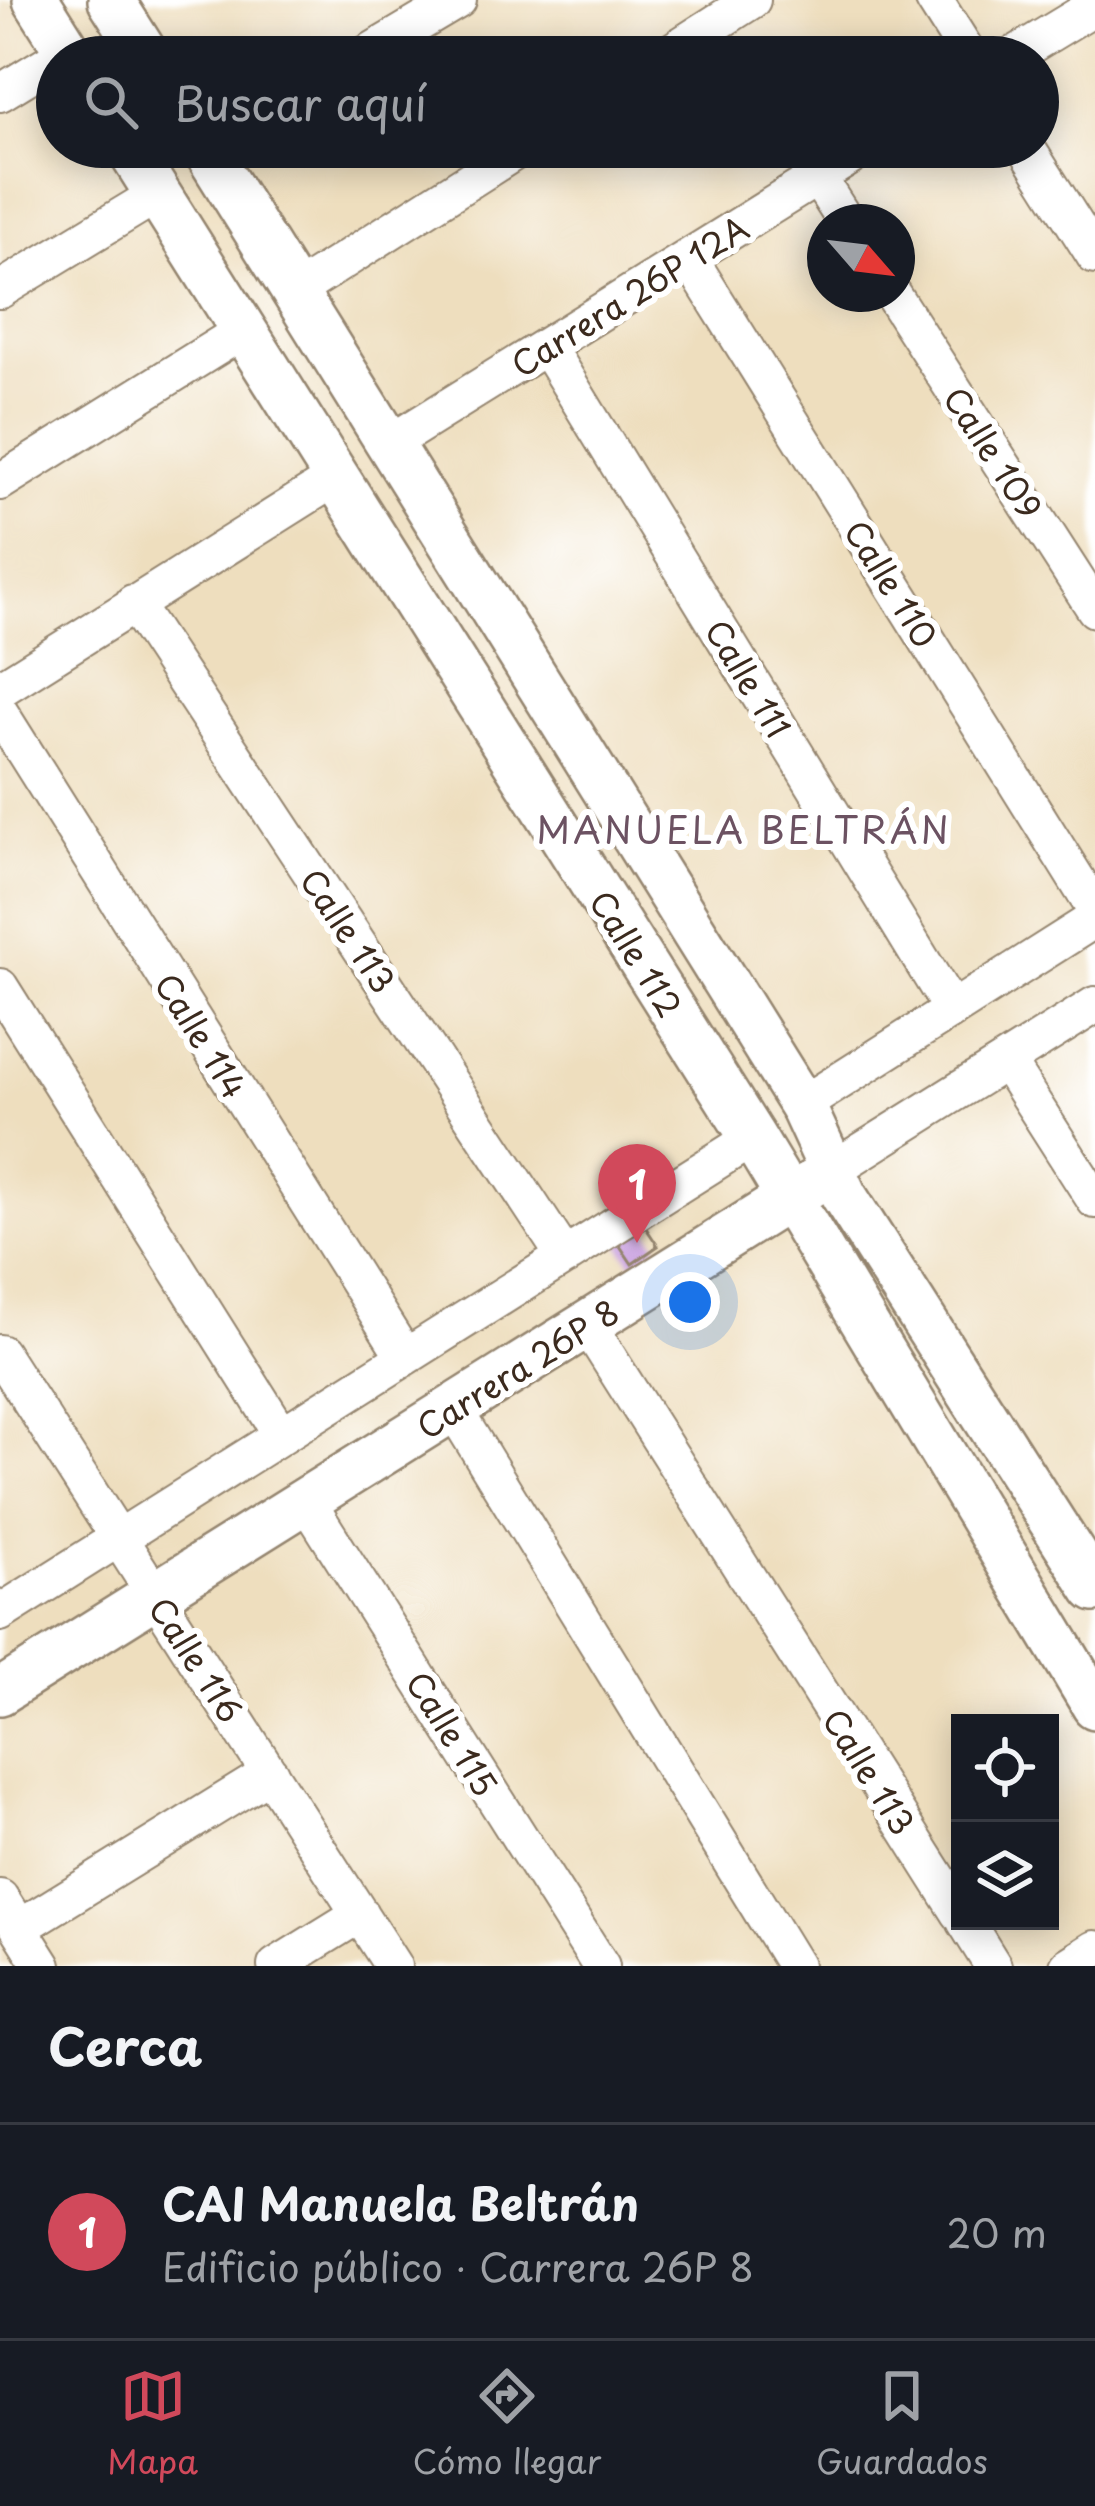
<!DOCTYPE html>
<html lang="es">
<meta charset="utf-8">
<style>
:root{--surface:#171b24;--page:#242831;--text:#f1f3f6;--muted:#9ea1a6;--line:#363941;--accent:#d1495b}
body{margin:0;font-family:"Playpen Sans",sans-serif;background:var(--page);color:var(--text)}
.controls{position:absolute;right:36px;bottom:36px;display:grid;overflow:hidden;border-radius:0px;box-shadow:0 6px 30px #0003}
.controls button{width:108px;height:108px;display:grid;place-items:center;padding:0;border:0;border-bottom:3px solid var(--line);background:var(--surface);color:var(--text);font:60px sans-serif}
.compass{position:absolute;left:807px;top:204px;width:108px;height:108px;border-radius:50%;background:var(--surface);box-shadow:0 6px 30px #0003;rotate:118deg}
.you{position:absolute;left:690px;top:1302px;width:42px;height:42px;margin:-30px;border:9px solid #fff;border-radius:50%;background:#1a73e8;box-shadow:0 0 0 18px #1a73e833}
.badge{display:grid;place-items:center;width:78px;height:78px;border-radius:50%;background:var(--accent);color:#fff;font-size:39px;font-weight:700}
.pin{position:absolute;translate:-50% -99px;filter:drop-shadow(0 3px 6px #0008)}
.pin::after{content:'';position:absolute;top:63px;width:42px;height:36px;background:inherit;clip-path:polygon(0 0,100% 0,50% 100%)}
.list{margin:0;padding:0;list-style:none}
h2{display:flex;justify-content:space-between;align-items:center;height:156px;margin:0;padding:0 48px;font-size:51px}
h2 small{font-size:39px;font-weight:400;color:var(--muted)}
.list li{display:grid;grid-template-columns:78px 1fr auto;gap:36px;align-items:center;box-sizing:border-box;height:216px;padding:0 48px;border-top:3px solid var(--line)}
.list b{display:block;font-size:45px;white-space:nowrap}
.list p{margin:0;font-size:39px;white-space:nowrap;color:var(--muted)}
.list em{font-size:39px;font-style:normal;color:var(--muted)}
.icon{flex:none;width:66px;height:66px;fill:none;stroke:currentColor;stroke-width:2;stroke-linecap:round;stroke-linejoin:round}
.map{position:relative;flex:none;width:1095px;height:1966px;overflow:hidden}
.search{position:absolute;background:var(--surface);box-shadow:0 6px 30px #0003;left:36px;right:36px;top:36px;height:132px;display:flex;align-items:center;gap:30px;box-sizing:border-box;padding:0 42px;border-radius:66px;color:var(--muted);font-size:45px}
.sheet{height:372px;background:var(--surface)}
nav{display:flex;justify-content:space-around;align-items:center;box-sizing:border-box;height:168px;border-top:3px solid var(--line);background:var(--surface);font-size:33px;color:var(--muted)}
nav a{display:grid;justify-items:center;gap:6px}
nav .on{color:var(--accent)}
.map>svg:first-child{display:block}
.building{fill:#c79cdf}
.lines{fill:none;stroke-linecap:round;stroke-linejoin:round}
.minor-casing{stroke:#94846e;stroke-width:40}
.tertiary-casing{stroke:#94846e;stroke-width:50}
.path{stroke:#94846e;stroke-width:6;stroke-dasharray:3 9;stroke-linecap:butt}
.minor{stroke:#fff;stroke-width:36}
.tertiary{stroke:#fff;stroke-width:45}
.labels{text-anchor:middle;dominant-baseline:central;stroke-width:12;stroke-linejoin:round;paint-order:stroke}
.street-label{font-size:33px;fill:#3b2a1e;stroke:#fff}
.neighbourhood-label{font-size:36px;letter-spacing:3px;fill:#6c5262;stroke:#fff}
</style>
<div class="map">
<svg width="1095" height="1966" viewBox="0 0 1095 1966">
<rect width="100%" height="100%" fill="#fff"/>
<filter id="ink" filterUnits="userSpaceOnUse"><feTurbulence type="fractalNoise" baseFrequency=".00833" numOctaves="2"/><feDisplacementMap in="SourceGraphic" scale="24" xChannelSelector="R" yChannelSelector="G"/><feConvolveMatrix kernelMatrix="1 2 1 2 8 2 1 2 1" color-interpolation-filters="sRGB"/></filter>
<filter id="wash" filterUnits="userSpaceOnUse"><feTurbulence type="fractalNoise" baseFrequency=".004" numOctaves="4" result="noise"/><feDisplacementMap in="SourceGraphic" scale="48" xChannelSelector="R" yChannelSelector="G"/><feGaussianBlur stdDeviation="2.7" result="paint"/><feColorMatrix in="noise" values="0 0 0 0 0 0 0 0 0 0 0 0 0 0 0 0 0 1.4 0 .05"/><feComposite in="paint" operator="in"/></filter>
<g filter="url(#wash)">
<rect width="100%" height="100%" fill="#eedebe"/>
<g id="blocks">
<path class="building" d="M642,1222L658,1246L632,1264L616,1240Z"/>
</g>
</g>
<g filter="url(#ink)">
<use href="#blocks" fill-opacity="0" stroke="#94846e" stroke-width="3"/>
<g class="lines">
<g class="minor-casing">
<path id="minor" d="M934,0L970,57
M362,57L458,0
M663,57L752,0
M1011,57L1095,6
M0,93L57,58
M1026,147L1095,256
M817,177L846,222
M689,258L1095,909
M0,290L158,194
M296,291L522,147
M892,294L1095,609
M546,346L952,1010
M392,442L866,147
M0,482L244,330
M133,603L565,1257
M0,689L337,477
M0,713L405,1357
M0,987L282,1435
M1006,1061L1095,1200
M802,1105L1095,919
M832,1170L1095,1005
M587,1324L960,1913
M0,1353L393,1966
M453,1408L795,1966
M306,1500L601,1966
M0,1613L753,1138
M0,1898L43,1966
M965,1921L993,1966
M19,1928L270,1773
M276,1966L360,1914
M1068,1966L1095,1949"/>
</g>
<g class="tertiary-casing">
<path id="tertiary" d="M36,0L72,57
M111,0L147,57
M128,147L753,1138L1095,1706
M204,147L802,1105L844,1196L1095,1589
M0,1692L811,1184"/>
</g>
<path class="path" d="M83,147L92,162"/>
<use href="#minor" class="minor"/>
<use href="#tertiary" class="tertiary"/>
</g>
</g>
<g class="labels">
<g class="street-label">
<text transform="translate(629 295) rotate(-32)">Carrera 26P 12A</text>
<text transform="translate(994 452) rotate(57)">Calle 109</text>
<text transform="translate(892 583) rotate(58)">Calle 110</text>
<text transform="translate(749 678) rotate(59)">Calle 111</text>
<text transform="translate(349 930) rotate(56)">Calle 113</text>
<text transform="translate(637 953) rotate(58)">Calle 112</text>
<text transform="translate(202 1035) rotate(58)">Calle 114</text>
<text transform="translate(517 1368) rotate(-32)">Carrera 26P 8</text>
<text transform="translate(197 1659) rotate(57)">Calle 116</text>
<text transform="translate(453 1733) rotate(58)">Calle 115</text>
<text transform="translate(870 1771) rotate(58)">Calle 113</text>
</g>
<g class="neighbourhood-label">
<text x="744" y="829">MANUELA BELTRÁN</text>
</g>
</g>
</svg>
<div class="controls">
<button><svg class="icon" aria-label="locate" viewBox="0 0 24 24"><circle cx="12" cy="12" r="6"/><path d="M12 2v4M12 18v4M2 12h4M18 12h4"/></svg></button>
<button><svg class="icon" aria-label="layers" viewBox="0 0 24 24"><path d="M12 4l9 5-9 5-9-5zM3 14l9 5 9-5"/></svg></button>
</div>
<svg class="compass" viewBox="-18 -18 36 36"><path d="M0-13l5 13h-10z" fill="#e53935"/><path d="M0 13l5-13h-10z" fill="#9ea1a6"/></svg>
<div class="you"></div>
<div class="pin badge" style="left:637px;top:1243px">1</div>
<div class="search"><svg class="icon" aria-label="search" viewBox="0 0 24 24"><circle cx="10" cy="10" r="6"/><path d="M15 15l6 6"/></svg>Buscar aquí</div>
</div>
<section class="sheet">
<h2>Cerca<small></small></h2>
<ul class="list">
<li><span class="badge">1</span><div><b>CAI Manuela Beltrán</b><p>Edificio público · Carrera 26P 8</p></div><em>20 m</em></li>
</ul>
</section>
<nav>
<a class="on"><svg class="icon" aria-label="map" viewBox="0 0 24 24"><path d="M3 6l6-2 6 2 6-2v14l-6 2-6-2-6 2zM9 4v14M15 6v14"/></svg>Mapa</a>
<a><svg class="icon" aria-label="directions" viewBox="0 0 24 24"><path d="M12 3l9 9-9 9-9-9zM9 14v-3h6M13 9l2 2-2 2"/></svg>Cómo llegar</a>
<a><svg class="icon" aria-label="saved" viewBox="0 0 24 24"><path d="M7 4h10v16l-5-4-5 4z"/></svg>Guardados</a>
</nav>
